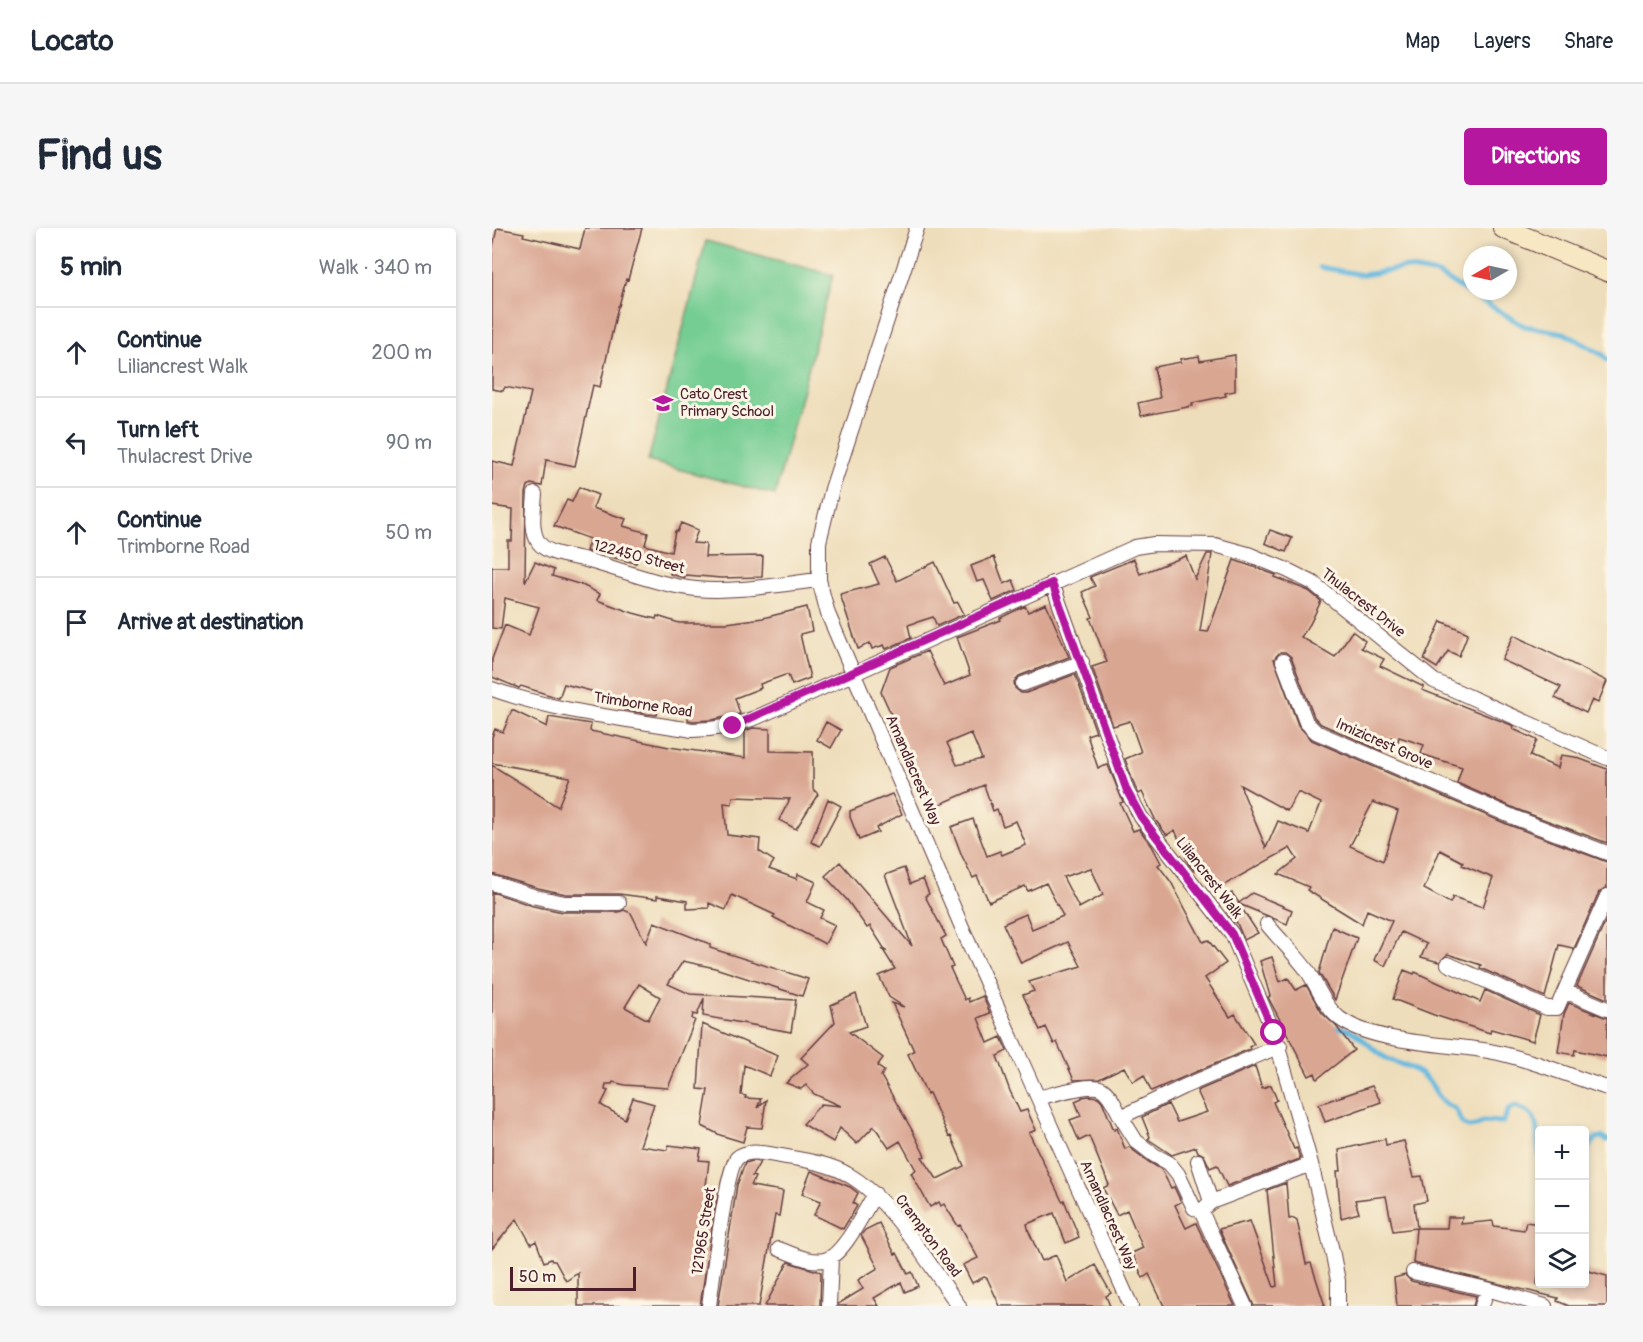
<!DOCTYPE html>
<meta charset="utf-8">
<style>
:root{--surface:#fff;--page:#f6f6f7;--text:#1f2937;--muted:#747a83;--line:#e0e1e3;--accent:#b5179e}
body{margin:0;font-family:Pangolin,sans-serif;background:var(--page);color:var(--text)}
.controls{position:absolute;right:18px;bottom:18px;display:grid;overflow:hidden;border-radius:6px;box-shadow:0 3px 9px #0003}
.controls button{width:54px;height:54px;display:grid;place-items:center;padding:0;border:0;border-bottom:2px solid var(--line);background:var(--surface);color:var(--text);font:30px sans-serif}
.compass{position:absolute;left:971px;top:18px;width:54px;height:54px;border-radius:50%;background:var(--surface);box-shadow:0 3px 9px #0003;rotate:261deg}
.scale{position:absolute;left:18px;bottom:15px;width:126px;box-sizing:border-box;padding-left:6px;border:3px solid #4a1f2b;border-top:0;font-size:16px;line-height:21px;white-space:nowrap;color:#4a1f2b;-webkit-text-stroke:4px #fcf5e5;paint-order:stroke}
.stop{position:absolute;width:18px;height:18px;margin:-14px;border:4px solid #b5179e;border-radius:50%;background:#fff}
.stop.end{background:#b5179e;border-color:#fff;box-shadow:0 2px 6px #0008}
.list{margin:0;padding:0;list-style:none}
h2{display:flex;justify-content:space-between;align-items:center;height:78px;margin:0;padding:0 24px;font-size:26px}
h2 small{font-size:20px;font-weight:400;color:var(--muted)}
.list li{display:grid;grid-template-columns:39px 1fr auto;gap:18px;align-items:center;box-sizing:border-box;height:90px;padding:0 24px;border-top:2px solid var(--line)}
.list b{display:block;font-size:22px;white-space:nowrap}
.list p{margin:0;font-size:20px;white-space:nowrap;color:var(--muted)}
.list em{font-size:20px;font-style:normal;color:var(--muted)}
.icon{flex:none;width:33px;height:33px;fill:none;stroke:currentColor;stroke-width:2;stroke-linecap:round;stroke-linejoin:round}
.map{position:relative;flex:none;width:1115px;height:1078px;overflow:hidden;border-radius:6px}
header{display:flex;align-items:center;gap:36px;box-sizing:border-box;height:84px;padding:0 30px;background:var(--surface);border-bottom:2px solid var(--line)}
header strong{font-size:28px}
nav{display:flex;gap:33px;margin-inline-start:auto;font-size:21px}
.intro{display:flex;align-items:center;justify-content:space-between;box-sizing:border-box;height:144px;padding:0 36px}
h1{margin:0;font-size:42px}
.button{padding:15px 27px;border-radius:6px;background:var(--accent);color:#fff;font-size:21px;font-weight:700}
main{display:flex;gap:36px;padding:0 36px}
aside{flex:1;background:var(--surface);border-radius:6px;box-shadow:0 3px 9px #0003}
.map>svg:first-child{display:block}
.green{fill:#75cd93;stroke:#60765f;stroke-width:1.5}
.lines{fill:none;stroke-linecap:round;stroke-linejoin:round}
.stream{stroke:#62b8de;stroke-width:5}
.building{fill:#d9a692;fill-rule:evenodd}
.street-casing{stroke:#633c40;stroke-width:16}
.secondary-casing{stroke:#633c40;stroke-width:22}
.street{stroke:#fff;stroke-width:14}
.secondary{stroke:#f7e8c3;stroke-width:20}
.route{stroke:#b5179e;stroke-width:8}
.labels{text-anchor:middle;dominant-baseline:central;stroke-width:6;stroke-linejoin:round;paint-order:stroke}
.poi-label{font-size:15px;fill:#4a1f2b;stroke:#fcf5e5;text-anchor:start}
.street-label{font-size:15px;fill:#4a1f2b;stroke:#fcf5e5}
</style>
<header>
<strong>Locato</strong>
<nav><a>Map</a><a>Layers</a><a>Share</a></nav>
</header>
<div class="intro"><h1>Find us</h1><a class="button">Directions</a></div>
<main>
<aside>
<h2>5 min<small>Walk · 340 m</small></h2>
<ul class="list">
<li><svg class="icon" aria-label="ahead" viewBox="0 0 24 24"><path d="M12 20V5M6 11l6-6 6 6"/></svg><div><b>Continue</b><p>Liliancrest Walk</p></div><em>200 m</em></li>
<li><svg class="icon" aria-label="left" viewBox="0 0 24 24"><path d="M17 20v-9H6M10 6l-5 5 5 5"/></svg><div><b>Turn left</b><p>Thulacrest Drive</p></div><em>90 m</em></li>
<li><svg class="icon" aria-label="ahead" viewBox="0 0 24 24"><path d="M12 20V5M6 11l6-6 6 6"/></svg><div><b>Continue</b><p>Trimborne Road</p></div><em>50 m</em></li>
<li><svg class="icon" aria-label="arrive" viewBox="0 0 24 24"><path d="M6 21V4h12l-3 4 3 4H6"/></svg><div><b>Arrive at destination</b></div></li>
</ul>
</aside>
<div class="map">
<svg width="1115" height="1078" viewBox="0 0 1115 1078">
<rect width="100%" height="100%" fill="#fcf5e5"/>
<filter id="ink" filterUnits="userSpaceOnUse"><feTurbulence type="fractalNoise" baseFrequency=".0167" numOctaves="2"/><feDisplacementMap in="SourceGraphic" scale="12" xChannelSelector="R" yChannelSelector="G"/><feConvolveMatrix kernelMatrix="1 2 1 2 8 2 1 2 1" color-interpolation-filters="sRGB"/></filter>
<filter id="wash" filterUnits="userSpaceOnUse"><feTurbulence type="fractalNoise" baseFrequency=".008" numOctaves="4" result="noise"/><feDisplacementMap in="SourceGraphic" scale="24" xChannelSelector="R" yChannelSelector="G"/><feGaussianBlur stdDeviation="1.35" result="paint"/><feColorMatrix in="noise" values="0 0 0 0 0 0 0 0 0 0 0 0 0 0 0 0 0 1.4 0 .05"/><feComposite in="paint" operator="in"/></filter>
<g filter="url(#wash)">
<rect width="100%" height="100%" fill="#eeddba"/>
<path class="green" d="M214,13L341,47L283,267L156,233Z"/>
<g class="lines">
<path class="stream" d="M828,39L871,47L913,40L946,46L1032,98L1072,105L1111,127L1115,132
M841,804L843,800C864,797 877,821 894,830C908,837 923,839 935,851C945,862 946,875 963,880L970,895L976,899L984,898L991,893L1011,894L1017,881L1024,878C1054,889 1041,905 1048,929
M1092,926L1104,910L1110,909L1115,912"/>
</g>
<g id="blocks">
<path class="building" d="M5,0L32,5L31,8L88,21L93,0H150L136,52L134,51L127,78H126L108,159L101,157L83,238L54,232L50,258L39,256L36,258L34,265L33,354L43,334L62,342L60,348L90,357L108,366L105,372L141,385L164,391L165,388L187,395H235L271,390L315,379L320,403L308,406L318,450L300,457L296,447H293L268,456L269,460L243,470L248,486L220,492L201,493L196,492V479L167,476L165,487L155,486L132,482L134,472L72,456L67,470L29,458L27,460L0,449V431L13,397L37,407L47,379L13,370L9,401L0,400V339H16V313H20L21,281L0,278V233L22,238L39,164L13,159L11,163L0,161V23Z
M743,127V163L733,165L734,168L700,175L701,178L649,188L646,175L668,170L662,139L689,134V131L707,128L708,133Z
M87,259L106,267L101,280L134,291L131,298L156,305L153,317L179,324L183,303L185,304L189,295L206,302L201,315L214,316L213,329L271,328L270,349L229,350L194,347L192,350L178,346L180,339L146,329L144,335L94,323L98,311L62,298L75,272L80,274Z
M778,302L800,310L794,324L773,315Z
M715,326H720L708,403L716,404L742,332L784,347L783,349L817,363L829,373L818,396L809,409L843,429L860,403L873,413L869,420L892,431L888,438L932,459L930,462L1022,498L1021,501L1045,512L1038,528L1066,540L1069,527L1083,529L1115,541V615L1024,581L965,555L970,539L929,526L932,517L907,509L906,513L899,509L890,523L829,496L822,489L799,429L793,424H788L782,431L806,497L820,512L1017,597L1115,634V659L1107,664L1081,723V720L1067,717L1053,769L988,740L989,737L956,726L947,734L929,729L935,716L909,704L893,738L882,732L900,693L875,682L870,696L815,662L817,659L786,646L805,631L798,620L725,661L712,637L702,642L697,636L683,602L675,607L664,593L650,564L647,566L643,559L633,531L649,524L638,493L621,498L600,439L615,434L598,390L601,389L590,364L603,358L598,349L642,331L648,346L694,328L703,351ZM748,557L795,583L806,564L829,575L817,605L786,593L774,620ZM881,574L906,583L891,633L858,618ZM948,622L971,634L970,637L1001,650L991,679L961,669L958,675L932,661Z
M393,329L405,353L443,334L462,375L466,374L472,386L445,398L441,389L416,397L419,410L394,421L392,417L380,421L378,415L366,421L348,366L387,356L378,336Z
M502,329L512,356L521,352L525,362L501,373L492,352L485,354L479,338Z
M554,376L577,429L527,448L522,454L523,460L529,465H534L583,446L604,504L595,507L606,540L616,537L631,574L628,575L641,603L647,601L660,618L669,635L666,637L679,654L711,714L716,712L734,735L713,750L738,789L743,786L762,816L757,819L758,821L659,863L652,847L641,854L632,839L607,851L582,852L565,814L562,816L554,799L548,802L531,767L542,763L537,754L589,738L576,714L529,735L511,696L534,686L540,701L571,688L554,655L536,663L533,658L497,674L485,648L481,650L470,628L459,599L481,591L495,628L508,623L510,627L534,617L524,593L511,598L505,581L501,583L492,557L442,579L389,464L398,439L435,423L452,458L478,447L465,409L509,392L508,390L533,378L536,384ZM479,505L490,531L465,537L455,515ZM599,640L611,667L587,680L571,649Z
M949,393L976,405L967,428L956,423L945,440L932,432Z
M1022,407L1115,453L1106,475L1100,472L1094,485L1063,470L1069,459L1010,432Z
M20,482L55,499L57,489L99,496L98,503L177,519L253,530V503L261,500L278,501V523L321,524V561L326,566L304,601L287,592L298,571L241,569L240,576L232,575L235,607L268,611L267,623L282,633L277,641L305,651L306,646L324,654L315,674L332,682L328,690L343,697L333,716L281,689L283,687L240,667L234,682L217,675V680L195,681V673L165,668V671L127,666H74L46,660L0,646V537L66,579L78,549L0,535V509L3,501L11,504Z
M334,494L349,502L339,520L325,512Z
M400,566L410,586L384,600L386,604L367,612L358,589V583Z
M336,571L349,578L328,618L319,614Z
M348,634L420,718L393,647L412,640L418,656L431,651L437,666L433,668L454,708L449,711L461,739L458,740L473,772L476,770L477,774L491,768L498,785L486,790L496,815L509,809L515,823L505,828L518,863L528,884L535,882L544,902L537,905L570,973L572,972L587,1009L574,1015L562,985L535,996L537,1004L550,1033L564,1027L575,1054L603,1037L619,1065L614,1068L618,1078H508L495,1050L492,1049L480,1055L471,1037L486,1030L468,997L466,998L452,976L449,978L447,974L438,979L419,945L424,942L408,913L397,920L382,898L365,916L348,900L341,914L311,896L329,876L349,878L322,866L314,857L309,861L294,855L316,836L309,830L343,794L339,777L364,766L374,798L357,804L391,830L385,838L392,843L389,848L420,902L433,928L430,929L445,951L472,938L459,908L457,909L437,865L435,866L416,826L422,823L400,775L412,779L397,769L387,748L403,741L391,722L394,723L378,698L375,700L355,672L333,648Z
M0,664L41,678L71,684H127L132,682L139,685L154,715L162,694L218,716V720L316,751L310,768L223,740L191,733L176,756L198,766L304,772L299,804L211,788L212,770L205,787L201,786L200,791L203,792L176,860L133,857L121,854L120,856H114L113,862L116,863L109,877L133,891L141,870L162,876L148,918L175,922L177,917L209,921L207,932L217,933L213,966L225,967L208,1078H86V1045L74,1053L63,1033H60L59,1031L52,1034L44,1013L39,1016L25,991L0,1021ZM147,756L168,769L156,792L133,779Z
M740,665L747,675L760,665L800,682L795,696L747,676L766,705L752,712L744,693L742,694L735,684L740,680L736,667Z
M1115,690V771L1085,758Z
M840,699L865,710L843,772L827,745Z
M780,729L788,754L796,750L804,762L814,757L830,785L844,798L862,822L825,851L823,845L817,848L776,769L778,768L768,733Z
M912,742L922,746L923,744L988,774L993,762L1048,787L1041,813L999,801L998,805L942,787L901,771Z
M1077,775L1115,790V829L1083,822L1082,827L1066,824L1072,786Z
M210,796L286,828L278,848L252,837L249,867L254,868L253,870L269,871L265,880L274,872L270,900L255,899L251,914L228,907L210,898L216,862L206,861Z
M763,838L770,860L779,857L785,872L781,874L802,921L805,920L808,931L735,958L725,937L718,940L712,927L706,924L704,919L680,927L656,911L658,909L650,889L676,876L685,894L715,884L705,863Z
M880,858L889,874L833,894L827,876Z
M598,868L606,869L610,873L622,902L625,900L633,921L637,919L657,934L669,941L679,960L682,959L689,974L683,977L694,1000L704,995L743,1078H672L657,1046L651,1050L640,1025L651,1020L635,982L625,987L611,960L617,957L597,908L587,913L578,892L589,888L583,873L590,870V869Z
M893,911L894,917L912,913L922,949L930,948L935,973L922,976L925,1000H955L956,989H970L969,996L1001,993L1002,998L1032,1002L1034,994L1047,996V1038L1045,1056H1092L1093,1042L1115,1048V1078H1077L1065,1073L1066,1070L921,1035L924,1000L901,1003L894,968L863,972L867,985L849,990L845,943H849L847,922Z
M261,933L268,934L260,948L263,949L259,958L291,963L287,988L283,987L267,1078H226L245,957L253,935Z
M319,943L358,959L366,965L361,975L365,978L351,1001L322,987L329,973L310,966Z
M794,955L797,991L802,990L805,992L814,1036L819,1035L833,1078H762L727,1001L758,993L782,1059L785,1058L775,962Z
M387,995L403,1026L405,1025L416,1046L420,1044L426,1058L413,1064L409,1054L382,1070L387,1078H346V1076L371,1061L366,1052L386,1040L369,1007L373,1002Z
M296,1034L329,1044L328,1078H273Z
M913,1047L919,1053L984,1068L981,1078H905L902,1050Z"/>
</g>
</g>
<g filter="url(#ink)">
<use href="#blocks" fill-opacity="0" stroke="#633c40" stroke-width="1.5"/>
<g class="lines">
<g class="street-casing">
<path id="street" d="M425,0L340,261L327,314V352L336,386L475,711L639,1078
M43,266C42,281 38,303 47,315C56,327 80,328 94,332C130,342 167,357 204,361C241,365 290,356 327,352
M560,355L635,563L649,589L740,706L782,805L819,936L841,1027L846,1053V1078
M791,433L814,494L824,504L1021,589L1115,625
M531,456L590,434
M0,461C65,484 133,491 200,502C223,502 242,498 263,490L643,319L662,316L723,317L756,326L795,342L821,355L942,453L1115,530
M0,655L44,669L73,675H127
M775,696C787,711 802,725 814,741C825,756 831,777 847,790C880,815 956,816 997,823C1035,830 1078,848 1115,860
M956,736L1055,780H1065L1115,668
M1073,763L1115,781
M546,870C559,867 600,854 610,861C619,867 624,880 629,889L691,859L788,818
M629,889L644,913L662,927L677,935L686,946L702,980L709,983
M706,933L719,974
M287,1021C301,1026 317,1035 332,1032C351,1029 372,983 383,966
M921,1044L995,1061L1053,1078
M217,1078C220,1055 234,941 245,930C255,920 277,926 289,928C311,932 336,935 355,946C399,970 437,1037 467,1078
M337,1078L339,1030
M753,1078L709,983L719,974L819,936
M990,1078L995,1061"/>
</g>
<g class="secondary-casing">
<path id="secondary" d="M1011,0L1115,43"/>
</g>
<use href="#street" class="street"/>
<use href="#secondary" class="secondary"/>
</g>
</g>
<g class="lines" filter="url(#ink)">
<path class="route" d="M241,498L560,355L635,563L649,589L740,706L782,805"/>
</g>
<defs>
<g id="school-bare" transform="scale(1.62)"><path d="M0-5L7-2L0 1L-7-2ZM-4 1L0 2.5L4 1V4Q0 6-4 4Z" fill="#b5179e" stroke="#fcf5e5" stroke-width="2.5" paint-order="stroke"/></g>
</defs>
<g fill-rule="evenodd">
<use href="#school-bare" x="171" y="175"/>
</g>
<g class="labels">
<g class="poi-label">
<text x="188" y="166">Cato Crest<tspan x="188" dy="17">Primary School</tspan></text>
</g>
<g class="street-label">
<text transform="translate(147 329) rotate(15)">122450 Street</text>
<text transform="translate(871 375) rotate(38)">Thulacrest Drive</text>
<text transform="translate(151 477) rotate(9)">Trimborne Road</text>
<text transform="translate(892 516) rotate(24)">Imizicrest Grove</text>
<text transform="translate(421 542) rotate(67)">Amandlacrest Way</text>
<text transform="translate(717 650) rotate(52)">Liliancrest Walk</text>
<text transform="translate(616 987) rotate(66)">Amandlacrest Way</text>
<text transform="translate(212 1003) rotate(-81)">121965 Street</text>
<text transform="translate(436 1008) rotate(53)">Crampton Road</text>
</g>
</g>
</svg>
<div class="controls">
<button>+</button>
<button>−</button>
<button><svg class="icon" aria-label="layers" viewBox="0 0 24 24"><path d="M12 4l9 5-9 5-9-5zM3 14l9 5 9-5"/></svg></button>
</div>
<svg class="compass" viewBox="-18 -18 36 36"><path d="M0-13l5 13h-10z" fill="#e53935"/><path d="M0 13l5-13h-10z" fill="#747a83"/></svg>
<div class="scale">50 m</div>
<div class="stop" style="left:782px;top:805px"></div>
<div class="stop end" style="left:241px;top:498px"></div>
</div>
</main>
